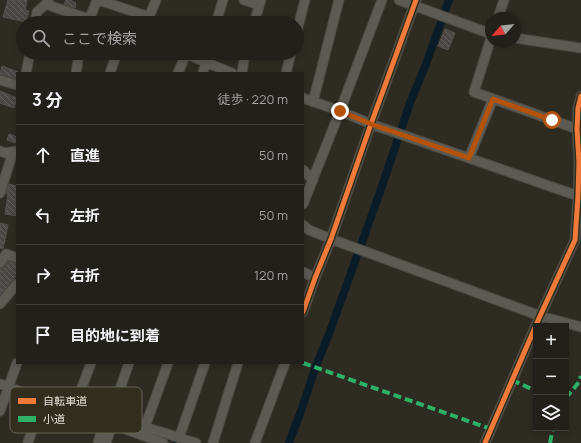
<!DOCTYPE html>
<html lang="ja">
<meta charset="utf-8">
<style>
:root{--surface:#22201a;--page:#2e2d27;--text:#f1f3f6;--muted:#a2a3a2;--line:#3f3e39}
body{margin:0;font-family:Manrope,"Noto Sans JP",sans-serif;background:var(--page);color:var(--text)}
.controls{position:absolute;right:12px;bottom:12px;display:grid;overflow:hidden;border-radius:0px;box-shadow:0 2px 6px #0003}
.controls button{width:36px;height:36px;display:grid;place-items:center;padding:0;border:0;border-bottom:1px solid var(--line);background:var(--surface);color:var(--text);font:20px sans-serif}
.compass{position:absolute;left:485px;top:12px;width:36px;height:36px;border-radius:50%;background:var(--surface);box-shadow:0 2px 6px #0003;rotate:243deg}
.stop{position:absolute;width:12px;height:12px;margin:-9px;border:3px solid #b45309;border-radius:50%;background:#fff}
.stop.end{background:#b45309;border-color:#fff;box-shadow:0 1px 4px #0008}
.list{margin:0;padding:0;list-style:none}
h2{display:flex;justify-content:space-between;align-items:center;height:52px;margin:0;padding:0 16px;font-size:17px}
h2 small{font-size:13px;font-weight:400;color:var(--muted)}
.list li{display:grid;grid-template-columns:26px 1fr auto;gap:12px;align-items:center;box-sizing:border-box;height:60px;padding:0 16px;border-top:1px solid var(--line)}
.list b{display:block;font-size:15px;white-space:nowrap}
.list em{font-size:13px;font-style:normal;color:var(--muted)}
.icon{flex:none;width:22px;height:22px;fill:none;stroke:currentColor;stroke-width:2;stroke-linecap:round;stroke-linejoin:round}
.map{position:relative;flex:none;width:581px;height:443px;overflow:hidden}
.search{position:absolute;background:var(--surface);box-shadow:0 2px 6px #0003;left:16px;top:16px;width:288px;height:44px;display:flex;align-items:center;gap:10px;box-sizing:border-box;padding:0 14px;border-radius:22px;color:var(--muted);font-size:15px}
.panel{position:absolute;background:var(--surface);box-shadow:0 2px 6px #0003;left:16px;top:72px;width:288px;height:292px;border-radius:0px}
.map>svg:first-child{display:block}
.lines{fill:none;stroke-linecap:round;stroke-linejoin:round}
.stream{stroke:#0a1c28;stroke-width:2.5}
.canal{stroke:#0a1c28;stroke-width:8}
.building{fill:url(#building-back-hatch);stroke:#55504f}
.minor-casing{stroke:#4a4840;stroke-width:11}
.minor{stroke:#5b5a53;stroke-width:9}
.quiet{stroke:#2db169;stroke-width:4;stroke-dasharray:8 4;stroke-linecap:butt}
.cycleway-casing{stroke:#322e1d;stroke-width:8}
.cycleway{stroke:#f17a3a;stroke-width:5}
.route{stroke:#b45309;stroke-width:5}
.key{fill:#322e1d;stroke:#676455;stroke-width:1}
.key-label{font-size:11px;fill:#e4e2d7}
</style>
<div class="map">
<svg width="581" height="443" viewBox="0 0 581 443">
<defs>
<pattern id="building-back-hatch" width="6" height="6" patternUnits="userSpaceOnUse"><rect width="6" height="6" fill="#4a4644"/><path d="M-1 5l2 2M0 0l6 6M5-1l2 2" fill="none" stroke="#64605e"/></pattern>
</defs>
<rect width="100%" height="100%" fill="#2d2b22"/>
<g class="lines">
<path class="stream" d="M114,420L132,426
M163,437L179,443"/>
<path class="canal" d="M289,443L301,411L316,366L329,334L380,192L410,103L426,64L449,0"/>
</g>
<path class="building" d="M8,0H27L25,10L29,11L26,22L3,17Z
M66,0H70L76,3L75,8L64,4Z
M445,29L455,33L448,50L438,46Z
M2,66L18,72L17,73V79L0,74Z
M0,91L17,98L14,108L0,103Z
M9,134L17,137L15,143L7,140Z
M9,184L17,186L15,204H17V216L5,214L8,194L6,193Z
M0,223L8,225L3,249L0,248Z
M8,261L17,264V275L0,295V269L5,267Z"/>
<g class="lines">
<g class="minor-casing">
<path id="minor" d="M99,0L149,17L156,0
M244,0L259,5
M399,0L491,34
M47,3L51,6L100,23
M498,18L504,0
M35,23L37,12L47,3L48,0
M88,23L97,0
M216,23L223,0
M254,23L261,0
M297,31L305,0
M491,38L474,92L577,129
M515,38L581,48
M184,53L232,73
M26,73L30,53
M76,73L79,53
M110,73L117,53
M178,73L186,54
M203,73L208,53
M242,73L245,53
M286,73L291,53
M0,80L17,85
M303,98L340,111L371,124L578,196
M313,102L339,0
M0,151L5,153L17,151
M469,158L493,99
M303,170L313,180
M0,193L13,152
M303,204L340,111L382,0
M303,225L309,230L331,239L540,316L581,327
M0,263L6,254L17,258
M303,272L315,278
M0,304L17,284
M303,312L315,278L331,239L371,124L416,0
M0,384L73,411L104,421
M0,411L17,363
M73,411L91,363
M112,424L163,443
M145,427L168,363
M179,438L205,363
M28,442L43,400
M98,443L104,421L112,412L129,363
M106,443L112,424V412L145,427L196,443
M213,443L238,363
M255,443L285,363
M485,443L540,316L575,240L578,196L579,162L577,129L578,108L581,96"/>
</g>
<use href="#minor" class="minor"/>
<path class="quiet" d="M303,363L491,429
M512,380L536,391
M566,398L579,382L581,376
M550,443L553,428"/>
<g class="cycleway-casing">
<path id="cycleway" d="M303,312L315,278L331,239L371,124L416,0
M485,443L540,316L575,240L578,196L579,162L577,129L578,108L581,96"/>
</g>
<use href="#cycleway" class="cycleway"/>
</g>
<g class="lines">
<path class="route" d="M340,111L371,124L469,158L493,99L552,120"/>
</g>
<rect x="10" y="387" width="132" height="46" rx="6" class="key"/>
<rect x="18" y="398" width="18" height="6" fill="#f17a3a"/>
<rect x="18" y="416" width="18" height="6" fill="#2db169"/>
<g class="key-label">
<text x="43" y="405">自転車道</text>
<text x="43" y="423">小道</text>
</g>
</svg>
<div class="controls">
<button>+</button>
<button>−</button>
<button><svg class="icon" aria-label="layers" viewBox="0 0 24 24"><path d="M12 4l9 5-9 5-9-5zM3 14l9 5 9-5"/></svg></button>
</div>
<svg class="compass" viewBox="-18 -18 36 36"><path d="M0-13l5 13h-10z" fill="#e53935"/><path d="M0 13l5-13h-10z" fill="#a2a3a2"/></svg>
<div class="stop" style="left:552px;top:120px"></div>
<div class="stop end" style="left:340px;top:111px"></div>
<div class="search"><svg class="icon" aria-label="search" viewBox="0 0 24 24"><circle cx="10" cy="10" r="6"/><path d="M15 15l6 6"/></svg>ここで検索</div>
<section class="panel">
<h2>3 分<small>徒歩 · 220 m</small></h2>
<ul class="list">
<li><svg class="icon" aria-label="ahead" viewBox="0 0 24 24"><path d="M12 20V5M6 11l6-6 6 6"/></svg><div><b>直進</b></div><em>50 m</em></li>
<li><svg class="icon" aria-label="left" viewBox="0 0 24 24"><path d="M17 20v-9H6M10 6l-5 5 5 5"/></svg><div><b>左折</b></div><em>50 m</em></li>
<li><svg class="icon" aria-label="right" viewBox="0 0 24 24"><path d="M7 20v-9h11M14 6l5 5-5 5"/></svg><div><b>右折</b></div><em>120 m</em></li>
<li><svg class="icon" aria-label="arrive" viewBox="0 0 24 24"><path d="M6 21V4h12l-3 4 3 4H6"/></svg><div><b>目的地に到着</b></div></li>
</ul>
</section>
</div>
